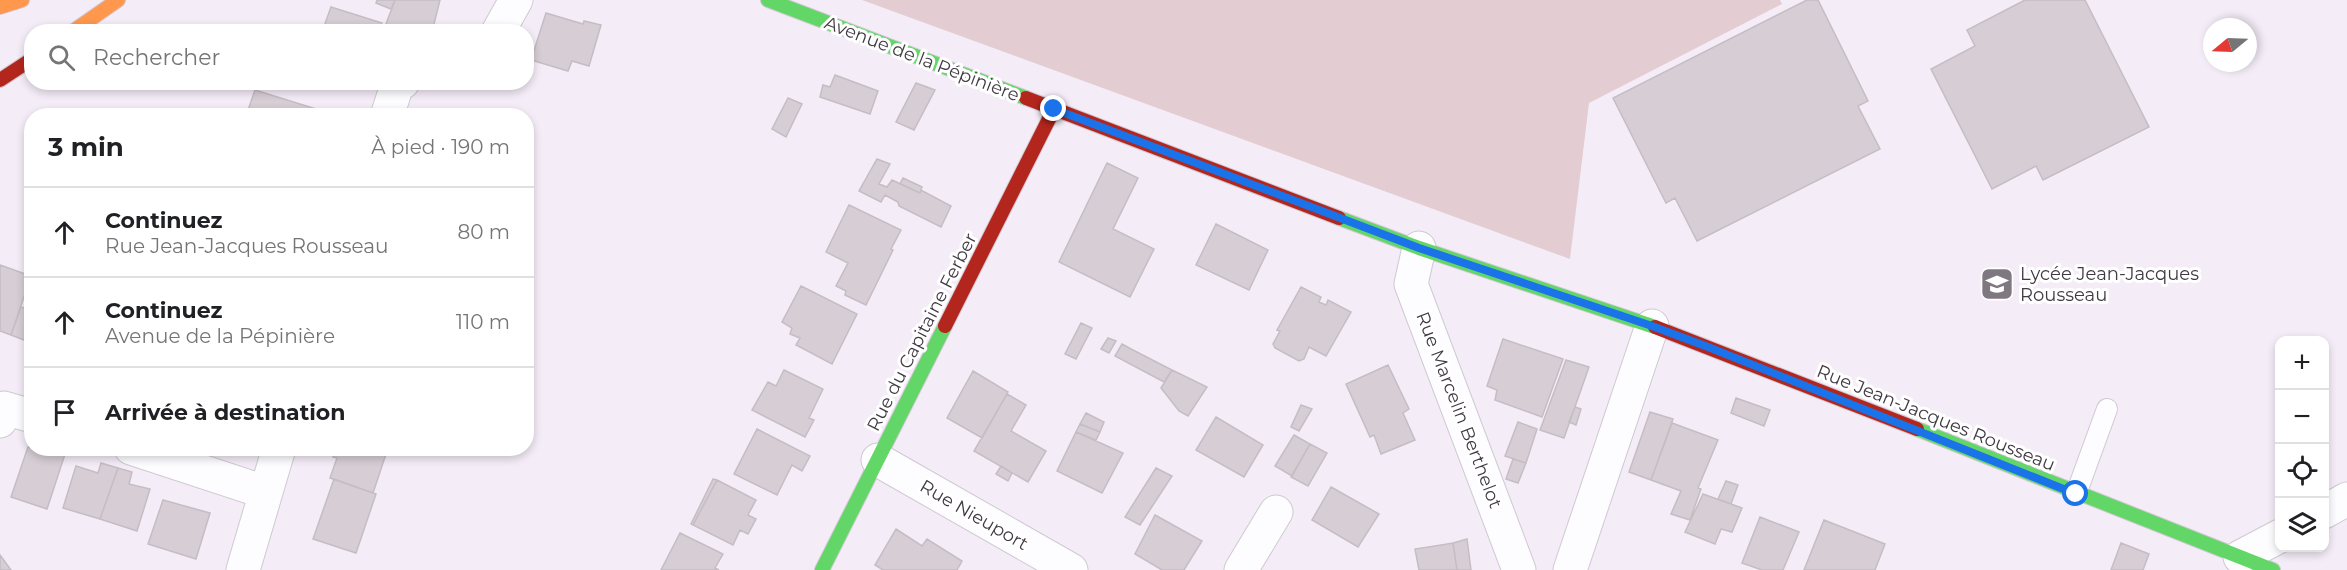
<!DOCTYPE html>
<html lang="fr">
<meta charset="utf-8">
<style>
:root{--surface:#fff;--page:#f6f6f6;--text:#202124;--muted:#757577;--line:#e0e0e0}
body{margin:0;font-family:Montserrat,sans-serif;background:var(--page);color:var(--text)}
.controls{position:absolute;right:18px;bottom:18px;display:grid;overflow:hidden;border-radius:12px;box-shadow:0 3px 9px #0003}
.controls button{width:54px;height:54px;display:grid;place-items:center;padding:0;border:0;border-bottom:2px solid var(--line);background:var(--surface);color:var(--text);font:30px sans-serif}
.compass{position:absolute;left:2203px;top:18px;width:54px;height:54px;border-radius:50%;background:var(--surface);box-shadow:0 3px 9px #0003;rotate:251deg}
.stop{position:absolute;width:18px;height:18px;margin:-14px;border:4px solid #1a73e8;border-radius:50%;background:#fff}
.stop.end{background:#1a73e8;border-color:#fff;box-shadow:0 2px 6px #0008}
.list{margin:0;padding:0;list-style:none}
h2{display:flex;justify-content:space-between;align-items:center;height:78px;margin:0;padding:0 24px;font-size:26px}
h2 small{font-size:20px;font-weight:400;color:var(--muted)}
.list li{display:grid;grid-template-columns:39px 1fr auto;gap:18px;align-items:center;box-sizing:border-box;height:90px;padding:0 24px;border-top:2px solid var(--line)}
.list b{display:block;font-size:22px;white-space:nowrap}
.list p{margin:0;font-size:20px;white-space:nowrap;color:var(--muted)}
.list em{font-size:20px;font-style:normal;color:var(--muted)}
.icon{flex:none;width:33px;height:33px;fill:none;stroke:currentColor;stroke-width:2;stroke-linecap:round;stroke-linejoin:round}
.map{position:relative;flex:none;width:2347px;height:570px;overflow:hidden}
.search{position:absolute;background:var(--surface);box-shadow:0 3px 9px #0003;left:24px;top:24px;width:510px;height:66px;display:flex;align-items:center;gap:15px;box-sizing:border-box;padding:0 21px;border-radius:24px;color:var(--muted);font-size:22px}
.panel{position:absolute;background:var(--surface);box-shadow:0 3px 9px #0003;left:24px;top:108px;width:510px;height:348px;border-radius:24px}
.map>svg:first-child{display:block}
.green{fill:#e3cdd2}
.building{fill:#d7cdd5;stroke:#c5bdc4;stroke-width:1.5}
.lines{fill:none;stroke-linecap:round;stroke-linejoin:round}
.lane-casing{stroke:#cfc9d2;stroke-width:22}
.street-casing{stroke:#cfc9d2;stroke-width:35}
.fast-casing{stroke:#cfc9d2;stroke-width:16}
.slow-casing{stroke:#cfc9d2;stroke-width:16}
.jam-casing{stroke:#cfc9d2;stroke-width:16}
.lane{stroke:#fdfcfe;stroke-width:20}
.street{stroke:#fdfcfe;stroke-width:33}
.fast{stroke:#63d668;stroke-width:14}
.slow{stroke:#ff974d;stroke-width:14}
.jam{stroke:#b3261e;stroke-width:14}
.route{stroke:#1a73e8;stroke-width:8}
.labels{text-anchor:middle;dominant-baseline:central;stroke-width:6;stroke-linejoin:round;paint-order:stroke}
.street-label{font-size:18px;fill:#403a42;stroke:#fff}
.poi-label{font-size:18px;fill:#403a42;stroke:#fff;text-anchor:start}
</style>
<div class="map">
<svg width="2347" height="570" viewBox="0 0 2347 570">
<rect width="100%" height="100%" fill="#f4ecf7"/>
<path class="green" d="M862,0H1780L1782,4L1589,103L1570,259Z"/>
<path class="building" d="M377,0H395L391,9L376,3Z
M395,0H440L432,32H406L386,24Z
M1807,0H1818L1868,101L1858,106L1880,149L1697,241L1675,198L1666,203L1613,98Z
M2025,0H2085L2149,127L2043,180L2036,166L1992,189L1931,69L1975,46L1967,30Z
M331,7L382,23L379,32H322Z
M546,13L583,24L584,21L601,25L589,66L572,61L568,71L531,60Z
M835,75L878,91L870,114L820,97L823,85L830,87Z
M916,83L935,90L914,130L896,122Z
M255,90L329,113L328,116H246Z
M788,98L802,104L786,137L772,129Z
M877,159L890,164L879,184L887,187L892,180L920,193L921,190L951,206L941,227L899,206L898,202L885,195L881,202L859,191Z
M1107,163L1138,178L1113,229L1154,249L1130,297L1059,262Z
M903,178L922,187L920,193L900,184Z
M849,205L901,230L891,249L893,250L866,305L845,295L846,291L836,286L848,263L826,252Z
M1216,224L1268,250L1249,290L1196,265Z
M0,265L31,276L11,335L0,331Z
M801,286L857,314L832,364L796,345L800,338L790,334L792,328L782,322Z
M1301,287L1321,297L1319,302L1326,305L1328,300L1351,312L1326,356L1309,347L1304,359L1299,361L1275,348L1273,344L1280,331L1277,330Z
M21,307L32,310L24,340L11,335Z
M32,316V342L24,340Z
M1081,323L1092,328L1076,359L1065,354Z
M1108,338L1116,341L1109,353L1101,349Z
M1503,339L1563,359L1542,417L1495,400L1497,390L1487,386Z
M1122,344L1131,349L1172,370L1164,382L1115,356Z
M1566,360L1589,367L1564,438L1540,430Z
M1388,365L1409,409L1403,413L1415,440L1381,454L1374,435L1370,437L1346,384Z
M784,370L823,389L809,418L814,420L805,437L752,410L768,382L776,386Z
M1172,370L1207,387L1188,416L1179,411L1161,388Z
M973,371L1008,392L982,438L947,418Z
M1007,394L1026,405L1011,431L1046,451L1028,482L974,451Z
M1736,398L1770,410L1764,426L1731,413Z
M1301,405L1312,409L1299,431L1291,427Z
M1575,407L1581,409L1576,425L1569,422Z
M1650,412L1673,419L1651,480L1629,472Z
M1086,413L1104,422L1100,432L1080,424Z
M1216,417L1263,445L1244,477L1196,450Z
M1518,422L1537,429L1526,463L1505,456Z
M1672,423L1718,440L1698,488L1701,489L1690,520L1671,514L1681,491L1651,480Z
M1080,424L1100,432L1096,440L1076,432Z
M757,429L810,456L802,471L792,465L777,495L734,474Z
M1076,432L1123,453L1102,493L1057,471Z
M1294,435L1310,444L1292,476L1275,466Z
M1310,444L1327,453L1308,486L1291,477Z
M28,447L49,454L51,448L66,451L47,509L11,497Z
M335,448H388L373,493L330,478L337,458L333,457Z
M1513,459L1526,463L1518,483L1506,479Z
M101,463L118,468L100,519L63,508L76,466L98,473Z
M1001,466L1012,473L1008,481L996,474Z
M118,468L132,472L129,484L150,489L137,531L100,519Z
M1156,468L1172,476L1140,525L1125,517Z
M334,479L376,494L356,553L313,539Z
M713,479L717,480L693,525L691,524Z
M717,480L756,500L748,515L756,519L748,534L740,530L733,545L693,525Z
M1726,481L1738,485L1731,504L1718,499Z
M1331,487L1379,514L1358,547L1312,520Z
M1703,494L1742,508L1732,532L1721,529L1715,544L1685,532Z
M163,500L210,513L196,559L148,544Z
M1155,515L1202,541L1184,570H1162L1135,554Z
M1760,517L1799,532L1783,570H1762L1742,563Z
M1824,520L1885,544L1875,570H1804Z
M896,529L922,546L927,539L962,561L957,570H883L875,565Z
M680,533L723,554L715,568L719,570H661Z
M1467,539L1471,570H1457L1453,543Z
M1453,543L1457,570H1419L1415,549Z
M2121,543L2149,554L2143,570H2111Z
M0,555L11,570H0Z"/>
<g class="lines">
<g class="lane-casing">
<path id="lane" d="M2076,494L2107,409"/>
</g>
<g class="street-casing">
<path id="street" d="M498,32L516,0
M387,116L397,85L403,82
M1419,248L1411,284L1519,570
M0,421L4,408L32,416
M131,448L265,492
M878,460L1071,570
M2324,512L2347,499
M2240,557L2280,536
M243,570L279,448
M1241,570L1276,512
M1570,570L1652,326"/>
</g>
<g class="fast-casing">
<path id="fast" d="M768,0L1026,98
M1339,218L1419,248L1655,327
M1917,429L2273,570
M822,570L945,326"/>
</g>
<g class="slow-casing">
<path id="slow" d="M0,7L22,0
M72,32L118,0"/>
</g>
<g class="jam-casing">
<path id="jam" d="M0,80L32,59
M1026,98L1339,218
M945,326L1054,109
M1655,327L1917,429"/>
</g>
<use href="#lane" class="lane"/>
<use href="#street" class="street"/>
<use href="#fast" class="fast"/>
<use href="#slow" class="slow"/>
<use href="#jam" class="jam"/>
</g>
<g class="lines">
<path class="route" d="M1054,109L1419,248L1652,326L1708,347L2076,494"/>
</g>
<defs>
<g id="school-square" transform="scale(1.725)"><rect x="-9" y="-9" width="18" height="18" rx="4" fill="#7f7881" stroke="#fff"/><path d="M0-5L7-2L0 1L-7-2ZM-4 1L0 2.5L4 1V4Q0 6-4 4Z" fill="#fff"/></g>
</defs>
<g fill-rule="evenodd">
<use href="#school-square" x="1997" y="284"/>
</g>
<g class="labels">
<g class="street-label">
<text transform="translate(922 59) rotate(21)">Avenue de la Pépinière</text>
<text transform="translate(922 332) rotate(-63)">Rue du Capitaine Ferber</text>
<text transform="translate(1459 410) rotate(69)">Rue Marcelin Berthelot</text>
<text transform="translate(1936 418) rotate(22)">Rue Jean-Jacques Rousseau</text>
<text transform="translate(974 515) rotate(30)">Rue Nieuport</text>
</g>
<g class="poi-label">
<text x="2020" y="274">Lycée Jean-Jacques<tspan x="2020" dy="21">Rousseau</tspan></text>
</g>
</g>
</svg>
<div class="controls">
<button>+</button>
<button>−</button>
<button><svg class="icon" aria-label="locate" viewBox="0 0 24 24"><circle cx="12" cy="12" r="6"/><path d="M12 2v4M12 18v4M2 12h4M18 12h4"/></svg></button>
<button><svg class="icon" aria-label="layers" viewBox="0 0 24 24"><path d="M12 4l9 5-9 5-9-5zM3 14l9 5 9-5"/></svg></button>
</div>
<svg class="compass" viewBox="-18 -18 36 36"><path d="M0-13l5 13h-10z" fill="#e53935"/><path d="M0 13l5-13h-10z" fill="#757577"/></svg>
<div class="stop" style="left:2076px;top:494px"></div>
<div class="stop end" style="left:1054px;top:109px"></div>
<div class="search"><svg class="icon" aria-label="search" viewBox="0 0 24 24"><circle cx="10" cy="10" r="6"/><path d="M15 15l6 6"/></svg>Rechercher</div>
<section class="panel">
<h2>3 min<small>À pied · 190 m</small></h2>
<ul class="list">
<li><svg class="icon" aria-label="ahead" viewBox="0 0 24 24"><path d="M12 20V5M6 11l6-6 6 6"/></svg><div><b>Continuez</b><p>Rue Jean-Jacques Rousseau</p></div><em>80 m</em></li>
<li><svg class="icon" aria-label="ahead" viewBox="0 0 24 24"><path d="M12 20V5M6 11l6-6 6 6"/></svg><div><b>Continuez</b><p>Avenue de la Pépinière</p></div><em>110 m</em></li>
<li><svg class="icon" aria-label="arrive" viewBox="0 0 24 24"><path d="M6 21V4h12l-3 4 3 4H6"/></svg><div><b>Arrivée à destination</b></div></li>
</ul>
</section>
</div>
